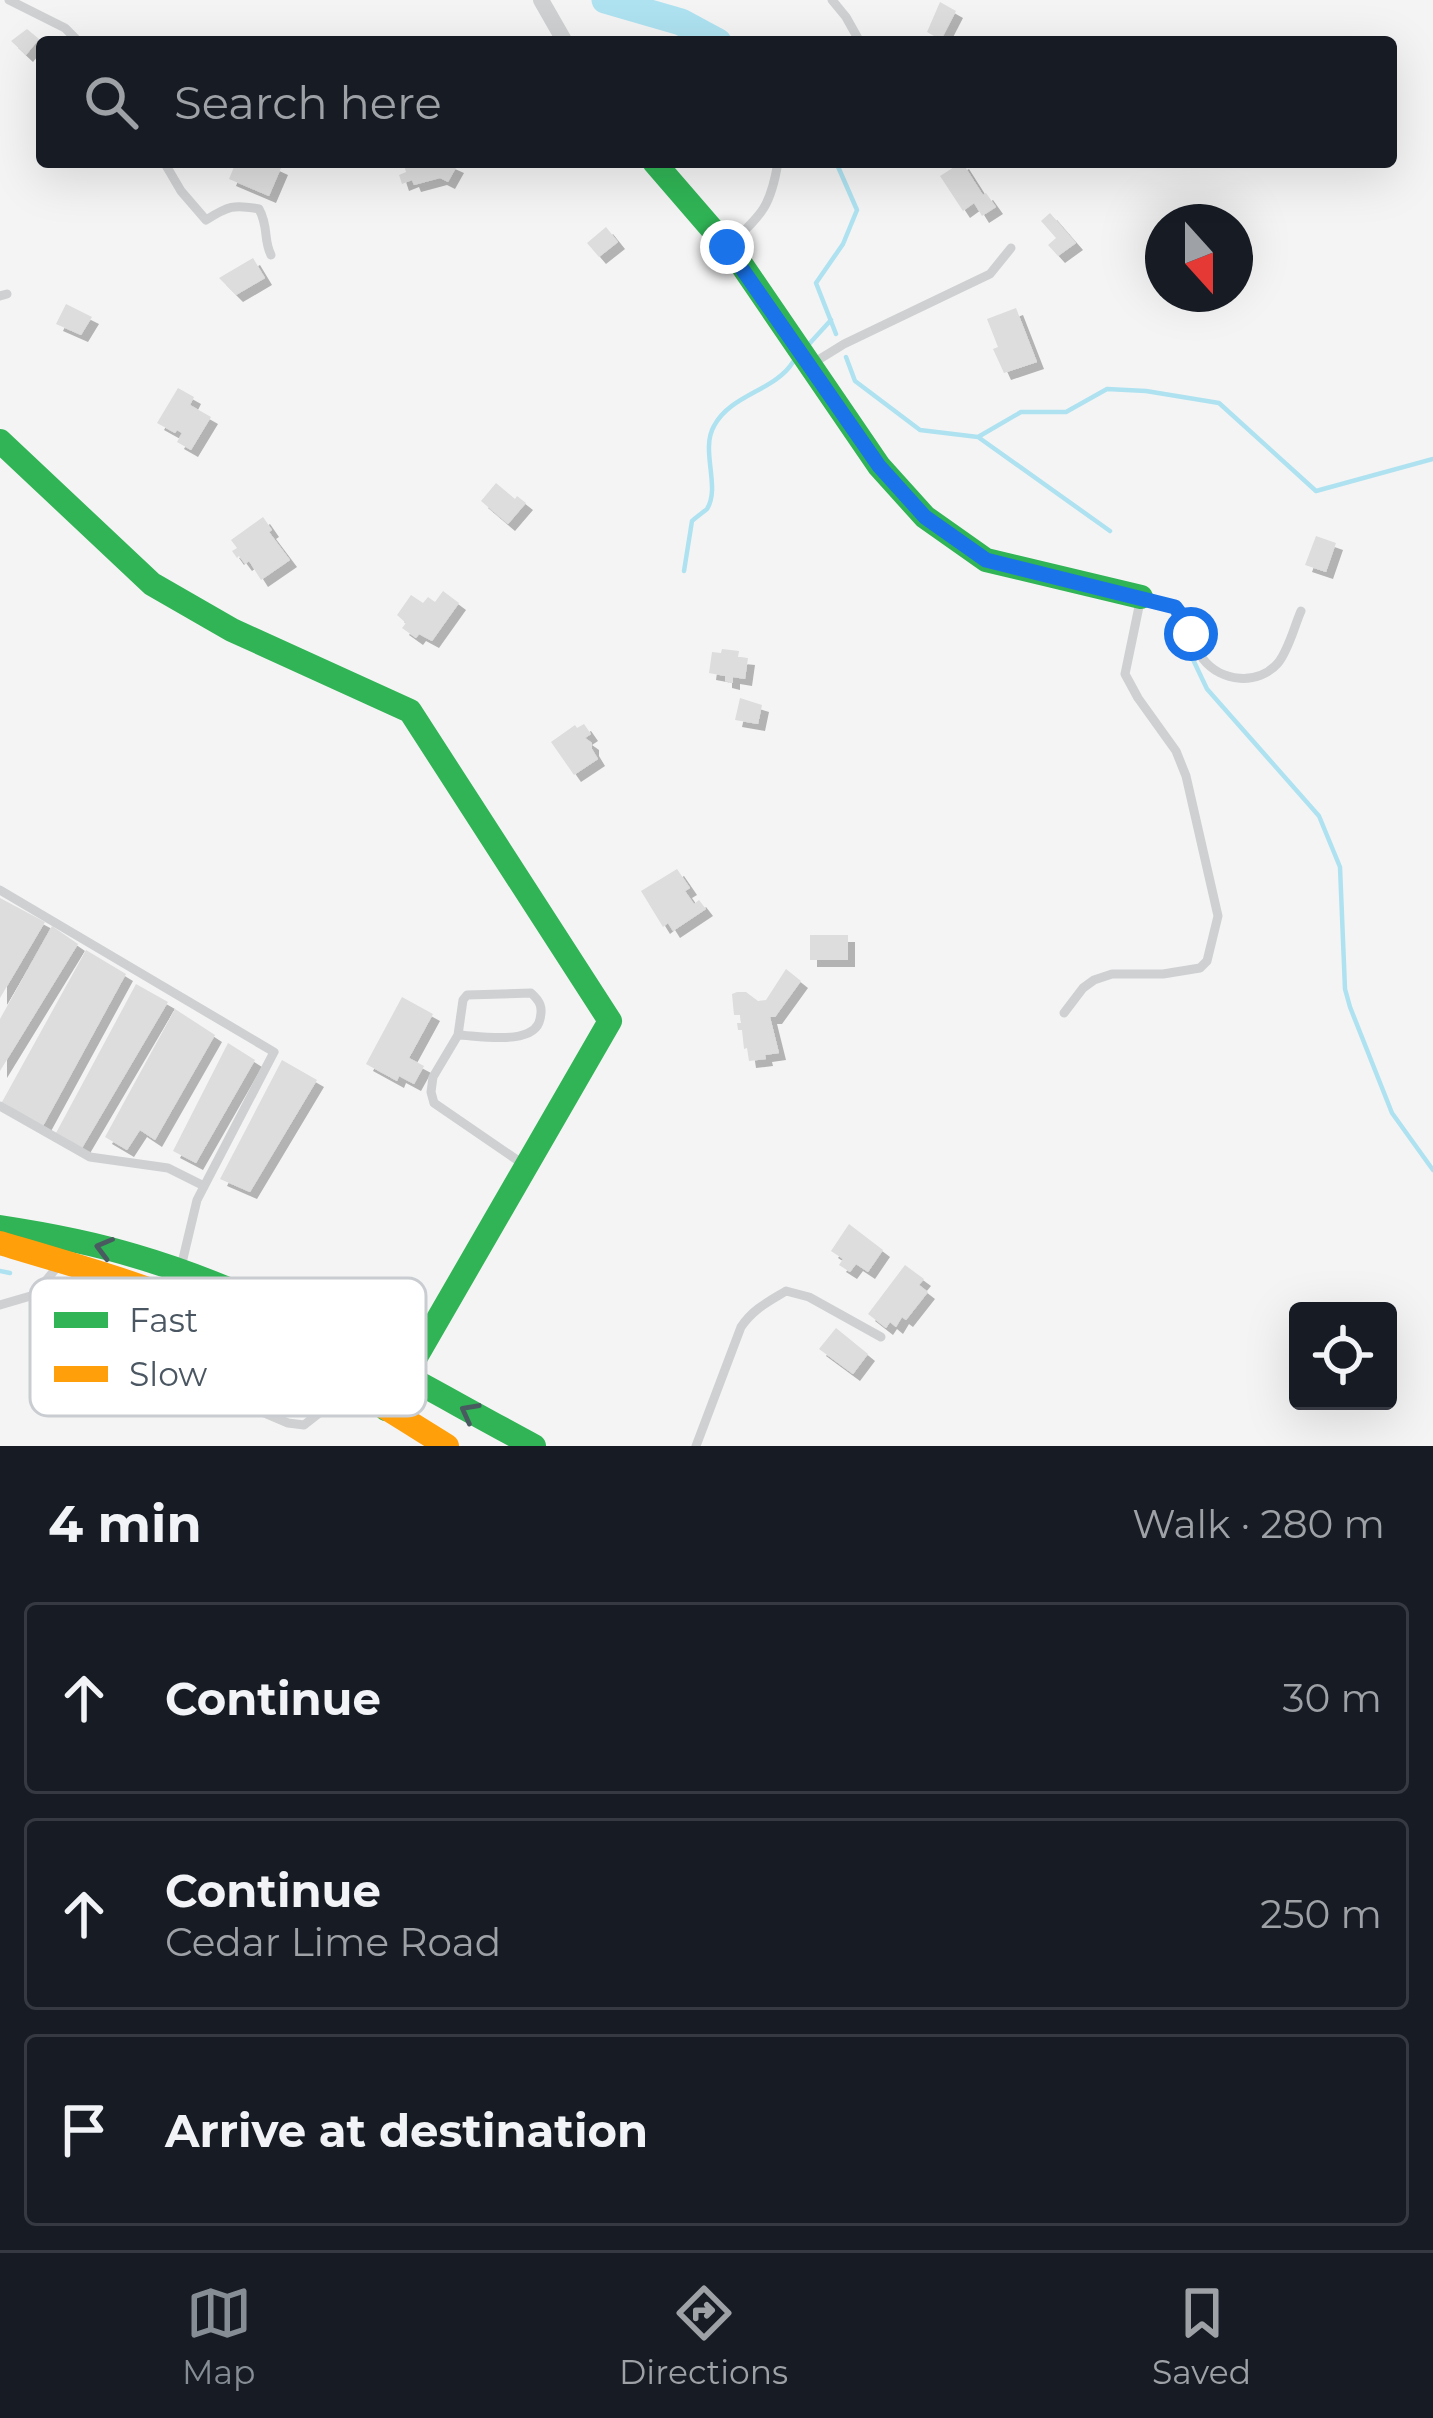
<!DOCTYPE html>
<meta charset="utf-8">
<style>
:root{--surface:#171b24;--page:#242831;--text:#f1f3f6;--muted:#9ea1a6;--line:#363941;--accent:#868d94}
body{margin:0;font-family:Montserrat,sans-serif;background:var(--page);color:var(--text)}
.controls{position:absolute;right:36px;bottom:36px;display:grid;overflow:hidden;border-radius:12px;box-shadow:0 12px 48px #0002}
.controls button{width:108px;height:108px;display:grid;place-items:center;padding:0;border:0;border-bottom:3px solid var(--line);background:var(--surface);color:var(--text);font:60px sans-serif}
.compass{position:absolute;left:1145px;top:204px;width:108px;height:108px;border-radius:50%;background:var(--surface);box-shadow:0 12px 48px #0002;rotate:159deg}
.stop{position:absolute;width:36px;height:36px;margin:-27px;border:9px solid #1a73e8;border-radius:50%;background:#fff}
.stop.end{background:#1a73e8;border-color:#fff;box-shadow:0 3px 12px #0008}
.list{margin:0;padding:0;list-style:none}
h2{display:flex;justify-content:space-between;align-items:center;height:156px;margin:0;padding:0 48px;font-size:51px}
h2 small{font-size:39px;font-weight:400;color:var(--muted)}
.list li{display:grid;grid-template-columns:78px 1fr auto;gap:36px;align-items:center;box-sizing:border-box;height:192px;margin:0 24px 24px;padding:0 24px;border:3px solid var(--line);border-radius:12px}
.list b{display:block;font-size:45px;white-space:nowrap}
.list p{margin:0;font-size:39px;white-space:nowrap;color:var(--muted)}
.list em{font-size:39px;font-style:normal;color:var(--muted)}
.icon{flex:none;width:66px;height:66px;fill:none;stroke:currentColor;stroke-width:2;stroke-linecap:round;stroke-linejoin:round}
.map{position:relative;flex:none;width:1433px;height:1446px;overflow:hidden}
.search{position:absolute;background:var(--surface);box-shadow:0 12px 48px #0002;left:36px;right:36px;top:36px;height:132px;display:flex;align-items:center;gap:30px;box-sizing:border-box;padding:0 42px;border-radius:12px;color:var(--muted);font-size:45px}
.sheet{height:804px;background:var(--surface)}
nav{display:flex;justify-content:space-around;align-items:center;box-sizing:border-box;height:168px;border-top:3px solid var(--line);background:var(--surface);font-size:33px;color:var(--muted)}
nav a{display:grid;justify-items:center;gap:6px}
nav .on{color:var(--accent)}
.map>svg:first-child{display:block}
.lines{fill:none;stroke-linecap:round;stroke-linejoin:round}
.stream{stroke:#aee2f0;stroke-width:4.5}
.river{stroke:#aee2f0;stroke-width:27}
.building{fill:#ddddde;filter:url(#shadow)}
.lane{stroke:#ced0d2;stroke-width:9}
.street{stroke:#ced0d2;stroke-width:16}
.fast{stroke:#30b455;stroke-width:24}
.slow{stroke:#ff9f0a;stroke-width:24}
.oneway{stroke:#495b60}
.route{stroke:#1a73e8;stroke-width:15}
.key{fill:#fff;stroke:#c9ccd0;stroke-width:3}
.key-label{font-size:33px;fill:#4a5661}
</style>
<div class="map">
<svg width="1433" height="1446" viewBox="0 0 1433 1446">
<defs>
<filter id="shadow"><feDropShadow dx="7" dy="7" stdDeviation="0" flood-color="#0004"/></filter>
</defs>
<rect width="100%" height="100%" fill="#f4f4f4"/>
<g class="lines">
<path class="stream" d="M836,334L816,283L843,244L857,210L836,162
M810,343L831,320
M846,357L855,381L920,430L978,437L1021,412H1066L1107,389L1146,391L1219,403L1316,491L1433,459
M978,437L1110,531
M684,571L692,521C694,519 706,510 707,509C721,487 700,450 714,426C731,394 775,391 793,362
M1188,649L1207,689L1319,816L1340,867L1345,989L1350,1007L1392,1113L1433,1170
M0,1271L10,1273"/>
<path class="river" d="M605,0L681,22L718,42"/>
</g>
<path class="building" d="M940,2L956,11L941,40L927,32Z
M27,29L39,39L26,55L11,41Z
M236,162H268L281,168L269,196L229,179Z
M411,162H448L457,166L448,182L440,178L414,185L412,180L402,184L399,175L406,172L404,164Z
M962,162L983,195L986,193L996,207L982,216L974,203L963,211L940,176Z
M1050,213L1076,243L1058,256L1048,245L1056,238L1041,221Z
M606,227L618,242L599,257L587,243Z
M253,258L265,278L236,295L219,278Z
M66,304L92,317L81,335L56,324Z
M1016,308L1037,362L1004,373L993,349L998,347L987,319Z
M178,388L194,397L190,405L211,417L191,450L177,442L182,433L177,430L175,433L157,423Z
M496,483L515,499L517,496L526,503L508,524L481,501Z
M263,517L272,530L269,532L290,560L261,580L249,561L245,564L239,556L237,558L232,551L237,548L231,540Z
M1316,536L1336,543L1326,572L1305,565Z
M443,591L459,603L432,641L419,634L416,638L402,628L406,623L397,615L411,595L423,603L428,597L435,602Z
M722,649L739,651L738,657L748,658L745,679L733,677V683L725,681V676L709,673L712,652L721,653Z
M740,698L762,705L758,724L735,720Z
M584,724L591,734L585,738L592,743V749L598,759L574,775L551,742L575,725L577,728Z
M677,869L690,888L685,891L694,904L699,900L706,909L673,931L668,923L663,927L641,891Z
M0,898L45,922L0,998Z
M52,926L78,944L0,1071V1019Z
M810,935H848V960H810Z
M86,950L126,974L43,1126L2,1102Z
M786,969L801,981L775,1017H770L779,1053L765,1055L766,1059L749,1061L747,1048L744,1049L742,1030H738L737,1023H741L740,1015H734L732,994L737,992H746L758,1001L766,1000Z
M136,984L168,1002L82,1148L56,1133Z
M402,997L433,1014L409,1058L424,1066L414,1084L399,1076L397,1081L366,1064Z
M175,1009L215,1035L155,1140L140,1130L127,1150L105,1137Z
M228,1043L255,1060L196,1163L173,1151Z
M282,1060L317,1080L250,1192L220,1179Z
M849,1224L883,1250L868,1272L856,1264L850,1272L839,1265L843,1259L831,1251Z
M905,1265L924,1279L919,1285L928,1292L906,1320L902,1317L896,1327L890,1322L886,1328L868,1314Z
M836,1328L868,1354L853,1374L819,1349Z"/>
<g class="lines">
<path class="lane" d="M9,0L65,28L79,42
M832,0L846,17L860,42
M164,162L181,191L206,220C228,206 234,204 259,209C269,227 263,239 271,255
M731,243C763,214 771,205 778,162
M0,296L7,294
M810,365L844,344L990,274L1011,248
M0,890L274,1052L197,1200L181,1267
M1064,1013L1083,988L1094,980L1112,974H1163L1200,968L1207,961L1218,916L1186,776L1176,751L1138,698L1125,674L1141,597C1153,600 1168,601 1177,609C1191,621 1193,644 1203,659C1221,682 1258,686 1278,663C1289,649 1294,627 1301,611
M458,1035C481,1036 535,1046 540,1019C543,1007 540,1001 531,993L467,995L463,1000L458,1035L433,1077L431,1092L434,1103L523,1164
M0,1106L90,1157L168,1168L204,1186
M0,1305L34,1295L58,1266
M238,1402L288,1423L304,1425L318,1414L339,1386
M696,1446L741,1327C753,1309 768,1302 786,1291L809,1297L881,1337"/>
<path class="street" d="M541,0L565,42"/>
<path class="fast" d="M654,162L737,258L879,466L925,517L986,560L1141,597
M0,441L152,584L232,630L410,711L610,1021L386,1409
M0,1227C46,1234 90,1242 135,1256C276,1297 405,1377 534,1446"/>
<path class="slow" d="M0,1243C77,1266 156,1288 229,1321C305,1356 376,1402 447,1446"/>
</g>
<defs><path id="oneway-chevron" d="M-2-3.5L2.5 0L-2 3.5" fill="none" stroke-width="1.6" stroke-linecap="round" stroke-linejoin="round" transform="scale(3)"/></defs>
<g class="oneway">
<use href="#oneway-chevron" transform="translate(104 1248) rotate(-165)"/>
<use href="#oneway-chevron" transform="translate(469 1412) rotate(-152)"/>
</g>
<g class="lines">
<path class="route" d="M727,247L879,466L925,517L986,560L1175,607L1187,623L1191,634"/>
</g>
<rect x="30" y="1278" width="396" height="138" rx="18" class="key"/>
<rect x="54" y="1312" width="54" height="16" fill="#30b455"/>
<rect x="54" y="1366" width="54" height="16" fill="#ff9f0a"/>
<g class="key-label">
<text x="129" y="1332">Fast</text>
<text x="129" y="1386">Slow</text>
</g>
</svg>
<div class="controls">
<button><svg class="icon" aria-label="locate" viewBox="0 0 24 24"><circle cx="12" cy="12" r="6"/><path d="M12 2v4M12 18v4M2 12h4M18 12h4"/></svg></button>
</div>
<svg class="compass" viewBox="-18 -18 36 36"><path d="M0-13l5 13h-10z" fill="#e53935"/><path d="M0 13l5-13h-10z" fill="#9ea1a6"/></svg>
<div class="stop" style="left:1191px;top:634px"></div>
<div class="stop end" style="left:727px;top:247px"></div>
<div class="search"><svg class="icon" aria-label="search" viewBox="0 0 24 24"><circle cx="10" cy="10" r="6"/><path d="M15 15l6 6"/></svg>Search here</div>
</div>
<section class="sheet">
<h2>4 min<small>Walk · 280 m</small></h2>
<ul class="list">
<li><svg class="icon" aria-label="ahead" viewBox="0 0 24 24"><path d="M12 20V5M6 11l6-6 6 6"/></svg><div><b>Continue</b></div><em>30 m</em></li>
<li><svg class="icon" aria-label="ahead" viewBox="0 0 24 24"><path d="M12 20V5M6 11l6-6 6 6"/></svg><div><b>Continue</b><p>Cedar Lime Road</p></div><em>250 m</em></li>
<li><svg class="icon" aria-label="arrive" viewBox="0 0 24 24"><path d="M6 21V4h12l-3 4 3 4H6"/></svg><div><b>Arrive at destination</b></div></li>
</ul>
</section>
<nav>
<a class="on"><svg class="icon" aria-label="map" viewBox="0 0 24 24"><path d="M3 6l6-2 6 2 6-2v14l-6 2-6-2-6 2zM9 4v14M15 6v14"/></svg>Map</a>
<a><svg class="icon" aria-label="directions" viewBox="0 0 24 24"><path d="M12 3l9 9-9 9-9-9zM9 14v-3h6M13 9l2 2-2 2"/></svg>Directions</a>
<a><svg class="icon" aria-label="saved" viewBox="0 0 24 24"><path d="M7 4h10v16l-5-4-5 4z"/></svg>Saved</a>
</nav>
